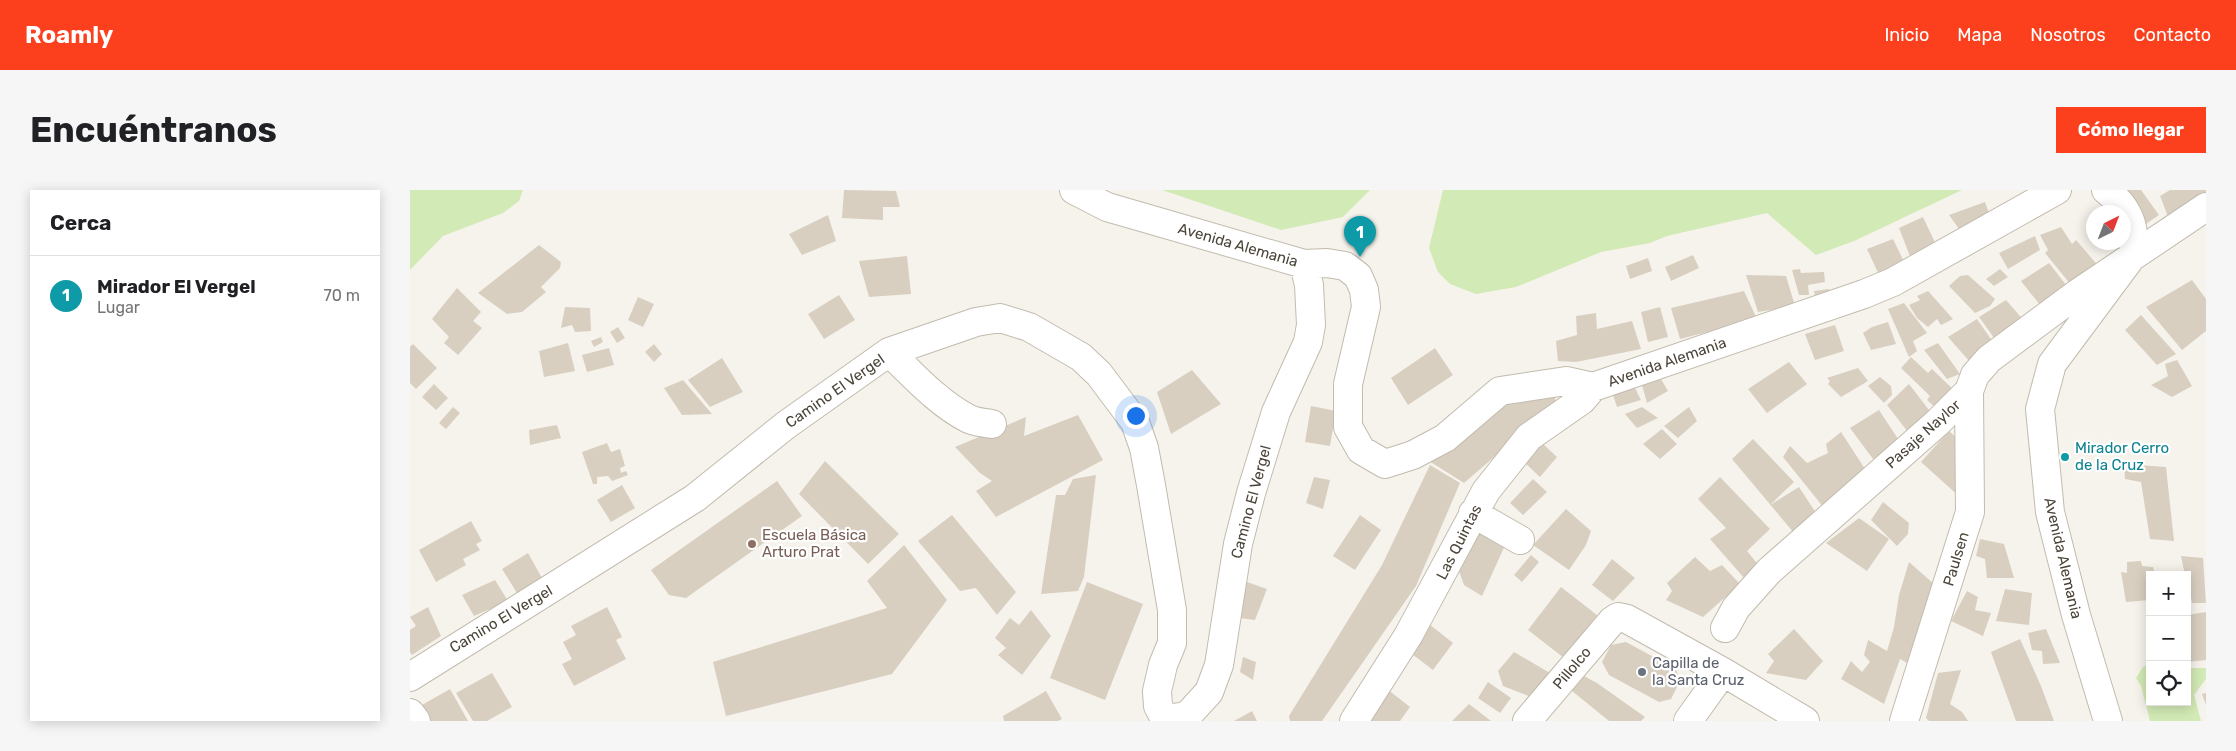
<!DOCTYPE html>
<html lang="es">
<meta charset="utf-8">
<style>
:root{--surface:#fff;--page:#f6f6f6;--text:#202124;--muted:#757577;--line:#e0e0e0;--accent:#fc3f1d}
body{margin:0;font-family:Rubik,sans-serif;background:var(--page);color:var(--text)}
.controls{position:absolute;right:15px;bottom:15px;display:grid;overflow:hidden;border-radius:0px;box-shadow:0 2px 12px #0003}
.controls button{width:45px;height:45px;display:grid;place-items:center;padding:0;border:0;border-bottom:1px solid var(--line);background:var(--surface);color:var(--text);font:25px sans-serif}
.compass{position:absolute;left:1676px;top:15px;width:45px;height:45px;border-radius:50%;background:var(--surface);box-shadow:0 2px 12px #0003;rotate:42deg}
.you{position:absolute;left:725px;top:225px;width:18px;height:18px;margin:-12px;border:4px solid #fff;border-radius:50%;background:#1a73e8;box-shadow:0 0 0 8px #1a73e833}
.badge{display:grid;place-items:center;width:32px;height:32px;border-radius:50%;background:var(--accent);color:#fff;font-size:16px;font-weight:700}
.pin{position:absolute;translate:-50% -41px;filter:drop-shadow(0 1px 2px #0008)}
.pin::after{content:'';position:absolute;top:26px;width:18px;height:15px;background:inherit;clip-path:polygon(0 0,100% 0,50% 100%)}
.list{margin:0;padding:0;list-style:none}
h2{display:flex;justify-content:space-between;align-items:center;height:65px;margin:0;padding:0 20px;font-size:21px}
h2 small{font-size:16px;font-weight:400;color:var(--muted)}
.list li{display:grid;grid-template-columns:32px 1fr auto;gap:15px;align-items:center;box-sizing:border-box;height:80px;padding:0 20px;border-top:1px solid var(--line)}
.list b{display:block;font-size:19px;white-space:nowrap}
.list p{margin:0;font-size:16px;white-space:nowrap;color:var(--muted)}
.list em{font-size:16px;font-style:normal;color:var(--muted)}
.icon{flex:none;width:28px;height:28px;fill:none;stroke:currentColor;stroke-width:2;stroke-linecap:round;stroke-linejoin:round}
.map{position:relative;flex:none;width:1796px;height:531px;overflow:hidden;border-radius:0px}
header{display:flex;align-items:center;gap:30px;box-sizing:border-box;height:70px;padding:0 25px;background:var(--accent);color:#fff}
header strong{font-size:24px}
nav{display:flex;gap:28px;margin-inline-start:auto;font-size:18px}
.intro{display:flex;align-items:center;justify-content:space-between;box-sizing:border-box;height:120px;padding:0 30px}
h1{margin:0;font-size:35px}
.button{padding:12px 22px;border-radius:0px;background:var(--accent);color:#fff;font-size:18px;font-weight:700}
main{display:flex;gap:30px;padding:0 30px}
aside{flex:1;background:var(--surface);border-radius:0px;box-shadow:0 2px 12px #0003}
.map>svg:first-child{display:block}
.green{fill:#d2eab5}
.building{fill:#d8cfc1}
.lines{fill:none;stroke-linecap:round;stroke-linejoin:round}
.minor-casing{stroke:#c2bbae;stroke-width:30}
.minor{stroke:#fff;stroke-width:28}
.culture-dot{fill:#0f9aa8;stroke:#fff;stroke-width:2}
.education-dot{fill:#8d6e63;stroke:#fff;stroke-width:2}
.worship-dot{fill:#6b7280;stroke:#fff;stroke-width:2}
.labels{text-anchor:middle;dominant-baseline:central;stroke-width:4.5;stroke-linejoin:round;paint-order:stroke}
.street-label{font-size:15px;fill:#4b4439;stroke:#fff}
.culture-label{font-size:15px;fill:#0d838f;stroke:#fff;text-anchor:start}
.education-label{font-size:15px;fill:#785e54;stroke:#fff;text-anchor:start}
.worship-label{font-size:15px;fill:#5b616d;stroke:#fff;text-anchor:start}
</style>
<header>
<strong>Roamly</strong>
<nav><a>Inicio</a><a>Mapa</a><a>Nosotros</a><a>Contacto</a></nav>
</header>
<div class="intro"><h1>Encuéntranos</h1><a class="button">Cómo llegar</a></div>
<main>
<aside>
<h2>Cerca<small></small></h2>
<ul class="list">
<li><span class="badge" style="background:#0f9aa8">1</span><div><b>Mirador El Vergel</b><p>Lugar</p></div><em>70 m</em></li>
</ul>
</aside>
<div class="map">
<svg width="1796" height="531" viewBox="0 0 1796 531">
<rect width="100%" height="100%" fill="#f6f3ec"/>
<path class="green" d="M0,0H113L109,11L93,23L33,46L0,80Z
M752,0H960L933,27L871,40Z
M1033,0H1552L1444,51L1406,65L1357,23L1257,46L1240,53L1191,62L1106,97L1066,104L1040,94L1028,82L1019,58Z
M1740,474V512H1777V478H1796V489L1784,505L1791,531H1740L1731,496L1726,488L1733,477Z"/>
<path class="building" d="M434,0L486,1L490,17H473V30L432,28Z
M1711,0H1731L1749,25L1736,34Z
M1760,0H1796V4L1759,29L1750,6Z
M1575,12L1582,31L1554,46L1539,25Z
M418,25L426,51L392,65L379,44Z
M1513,27L1530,63L1503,74L1489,38Z
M1651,37L1662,54L1666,50L1691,79L1666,101L1635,63L1638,60L1630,45Z
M1625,46L1630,60L1598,79L1589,63Z
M1483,49L1497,78L1471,89L1457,59Z
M129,55L151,72L150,78L131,97L136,102L112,122L97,124L68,103Z
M1283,65L1289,78L1261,91L1255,77Z
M497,66L501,104L459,107L449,71Z
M1238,68L1242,81L1220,89L1216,76Z
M1639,73L1660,100L1634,120L1611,91Z
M1390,79L1391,83L1414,82L1415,92L1398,95L1399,105H1389L1382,80Z
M1590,79L1598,87L1584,96L1576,89Z
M1336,85L1376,86L1385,116L1348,122Z
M1558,85L1585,109L1580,116L1565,123L1539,96L1550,86Z
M1782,90L1796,109V141L1772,160L1736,117Z
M47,98L71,122L63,131L72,138L48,165L34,153L39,147L22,129Z
M1419,99L1420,109L1406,112L1404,101Z
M1334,101L1347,129L1270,149L1261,118Z
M1518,101L1543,129L1531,135L1527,129L1518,137L1507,128L1499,115L1510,110L1507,106Z
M429,105L445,130L414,149L398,124Z
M228,107L244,114L233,137L218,130Z
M1596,110L1617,134L1587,152L1569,127Z
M1494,113L1517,143L1503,151L1507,161L1499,167L1478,119Z
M155,117L180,118L181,141L165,142L162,135L151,138Z
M1250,117L1258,147L1238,152L1231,122Z
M1186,123L1187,139L1222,131L1231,159L1166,172L1148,171L1146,151L1167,145L1166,126Z
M1731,125L1766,164L1747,175L1715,140Z
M1567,129L1583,152L1560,172L1538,147Z
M1478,132L1486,154L1461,160L1453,143L1462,137Z
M1425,135L1434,161L1405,170L1395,144Z
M208,137L215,148L207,153L200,142Z
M191,147L193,152L184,157L181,151Z
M158,153L165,181L134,187L129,161Z
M1528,153L1550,184L1537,189L1514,160Z
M3,154L27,178L6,199L0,193V157Z
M244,154L252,164L244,172L235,162Z
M199,158L204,175L177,182L172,165Z
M1025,158L1043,185L998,215L981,188Z
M1501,167L1518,183L1522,179L1547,203L1530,222L1517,210L1520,206L1491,178Z
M312,168L333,202L300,217L278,190Z
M1767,170L1782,196L1762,207L1741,195L1758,186L1755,174Z
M1379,172L1397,194L1357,223L1338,199Z
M1448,178L1458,191L1431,207L1418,194L1420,191L1417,188Z
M782,180L811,214L761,244L747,202Z
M1470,187L1481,196L1482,205L1474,213L1458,196Z
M1251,189L1258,201L1237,213L1232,195Z
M273,190L302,224L272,225L254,198Z
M24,194L38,208L26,220L12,207Z
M1499,194L1526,229L1501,246L1477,215Z
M1225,198L1231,210L1207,217L1203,205Z
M1143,202L1147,215L1119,237L1054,293L1019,271L1101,207Z
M901,216L926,221L920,256L895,252Z
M43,217L50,223L36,239L29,233Z
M1232,217L1248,228L1227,238L1215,224Z
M1279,217L1287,231L1268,248L1254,236Z
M1469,220L1490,252L1463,269L1440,238Z
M668,225L693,270L586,327L566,301L582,291L570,283L545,257L616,227L614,246Z
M147,235L151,248L120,255L119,240Z
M1252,239L1267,254L1250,269L1233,254Z
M1539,241L1547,248L1551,308L1511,272Z
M1431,242L1457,282L1414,318L1373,267L1380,256L1397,273L1418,263L1416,254Z
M1343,249L1384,292L1360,315L1389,297L1408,326L1384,343L1322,269Z
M197,253L201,262L210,259L215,276L210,278L211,283L216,281L218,285L202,291L198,286L187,287V294H183L172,262Z
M1133,254L1147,267L1130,287L1113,271Z
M415,271L489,344L458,374L389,304Z
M1714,274L1756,277L1764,351L1740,349L1731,292L1715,289Z
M1020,275L1050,293L1006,396L912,531H880L879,526L972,375Z
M686,285L674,387L668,401L631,404L646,305H655L663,289Z
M904,287L920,290L913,319L896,313Z
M1310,287L1360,339L1337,361L1351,378L1335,389L1300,349L1316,338L1288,309Z
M1123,289L1137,302L1113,325L1100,313Z
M367,291L392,326L276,408L259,405L241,380Z
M212,295L225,318L201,332L187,310Z
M1473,312L1499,333L1498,344L1487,356L1461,330Z
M1156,319L1181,341L1176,355L1159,380L1123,355Z
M542,325L606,402L587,425L566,398L550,401L508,351Z
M950,325L971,340L945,380L923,366Z
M1449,328L1479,349L1457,381L1416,353Z
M61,331L72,351L66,354L70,360L53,369L56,375L26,392L9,360Z
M1070,334L1097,351L1072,406L1054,395L1045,370Z
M1570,349L1594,354L1604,388H1577L1575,369L1566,366Z
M494,355L537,410L482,484L316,526L303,472L477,418L457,391Z
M118,363L132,388L107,403L92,379Z
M1121,365L1129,372L1112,392L1104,385Z
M1771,366L1793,368L1796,413H1782L1777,385H1775Z
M1285,367L1300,381L1312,375L1330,394L1293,427L1256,410L1262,401L1257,393Z
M1202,369L1225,388L1203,411L1182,395Z
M1731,371L1732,376L1743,377L1745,385H1740V410L1716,412L1711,382L1717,383V372Z
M1499,372L1524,394L1499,474L1490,469L1474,514L1431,489L1441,471L1452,482L1460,472L1454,465L1458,450L1477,461L1484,437L1489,405Z
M85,390L98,411L64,426L52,405Z
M834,391L857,399L845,430L829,428Z
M677,392L733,414L695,510L640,488Z
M1151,397L1187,425L1154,468L1118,440Z
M1595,399L1622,403L1619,435L1586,431Z
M1557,401L1568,407L1565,420L1581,423L1573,446L1541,431Z
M18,417L31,446L2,465L0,462V440L6,436L0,427Z
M197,417L212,447L206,450L216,469L164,496L152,474L162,469L153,452L166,445L161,436Z
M621,420L641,446L612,485L588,465L596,458L585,448L600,428L609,435Z
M1796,422V470L1777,472V425Z
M1736,431H1740V447H1739Z
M1019,434L1043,453L1023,480L998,461Z
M1384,439L1413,471L1396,490L1356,483L1364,471L1358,464Z
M1636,439L1650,473L1633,474L1632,461L1622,460L1618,443Z
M1610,449L1631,496L1644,531H1606L1581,462Z
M1216,452L1266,479L1270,491L1261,509L1249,512L1199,485L1192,472L1201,455Z
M1104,462L1140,483L1124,508L1093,496L1088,481Z
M833,467L846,472L843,490L830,482Z
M1551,480L1540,514L1552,522L1558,531H1519L1516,528L1528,483Z
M82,483L102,517L77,531H63L46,503Z
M1174,486L1187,493L1235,527L1231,531H1199L1162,501Z
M1078,492L1101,508L1090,523L1068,508Z
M40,499L58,531H13L5,519Z
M977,499L1000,517L990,531H953Z
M636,501L652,529L648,531H594L593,526Z
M1796,503V515L1792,504Z
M1059,514L1081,531H1042Z
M842,521L847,531H824Z"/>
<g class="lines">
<g class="minor-casing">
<path id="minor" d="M664,0L697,17L894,74L917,73L935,76L948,86L954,100L956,117L938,194V237L951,260L975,274L1003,265L1035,248L1090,201L1156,191L1183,197L1454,104L1483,92L1647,0
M1696,0C1719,18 1726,36 1723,65L1642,174L1630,219L1640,322L1666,425L1698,531
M479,162C503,185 529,214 559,229C566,232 575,233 582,234
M1063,323L1110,350
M1315,438L1326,418L1359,381L1527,233L1559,201L1565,185L1579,169L1668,103L1796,17
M0,487L285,308L376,235L479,162L566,132L590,128L619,137L671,167L689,184L725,232L734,258L741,295L762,420V453L753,475L747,501L748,516L755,529L777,526L799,502L809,475L828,354L841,303L866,222L898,152L901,135L899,95L894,74
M0,523L6,531
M944,531L998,446L1076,301L1119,247L1172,210L1183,197
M1117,531L1202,431L1208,427L1217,429L1313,482L1395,531
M1278,531L1313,482
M1494,531L1560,322L1559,201"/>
</g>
<use href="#minor" class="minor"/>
</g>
<circle class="culture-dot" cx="1655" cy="267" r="5"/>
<circle class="education-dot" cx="342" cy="354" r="5"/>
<circle class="worship-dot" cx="1232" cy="482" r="5"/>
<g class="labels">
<g class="street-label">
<text transform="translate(828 55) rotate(16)">Avenida Alemania</text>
<text transform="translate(1257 172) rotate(-19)">Avenida Alemania</text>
<text transform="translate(425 201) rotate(-35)">Camino El Vergel</text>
<text transform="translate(1513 244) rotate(-42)">Pasaje Naylor</text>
<text transform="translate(841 312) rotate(-75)">Camino El Vergel</text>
<text transform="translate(1049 352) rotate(-63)">Las Quintas</text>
<text transform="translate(1653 368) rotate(77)">Avenida Alemania</text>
<text transform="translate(1546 369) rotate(-73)">Paulsen</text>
<text transform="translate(91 429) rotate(-31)">Camino El Vergel</text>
<text transform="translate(1162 478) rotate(-50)">Pillolco</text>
</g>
<g class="culture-label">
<text x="1665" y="258">Mirador Cerro<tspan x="1665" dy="17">de la Cruz</tspan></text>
</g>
<g class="education-label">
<text x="352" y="345">Escuela Básica<tspan x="352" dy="17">Arturo Prat</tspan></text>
</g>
<g class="worship-label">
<text x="1242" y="473">Capilla de<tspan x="1242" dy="17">la Santa Cruz</tspan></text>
</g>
</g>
</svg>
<div class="controls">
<button>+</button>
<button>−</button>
<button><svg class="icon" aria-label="locate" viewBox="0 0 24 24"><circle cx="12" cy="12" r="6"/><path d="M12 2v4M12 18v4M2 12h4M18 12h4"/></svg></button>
</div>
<svg class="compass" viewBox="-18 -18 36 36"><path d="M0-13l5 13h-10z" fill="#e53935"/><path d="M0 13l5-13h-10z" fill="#757577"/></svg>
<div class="you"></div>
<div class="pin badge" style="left:950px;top:67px;background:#0f9aa8">1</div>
</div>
</main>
